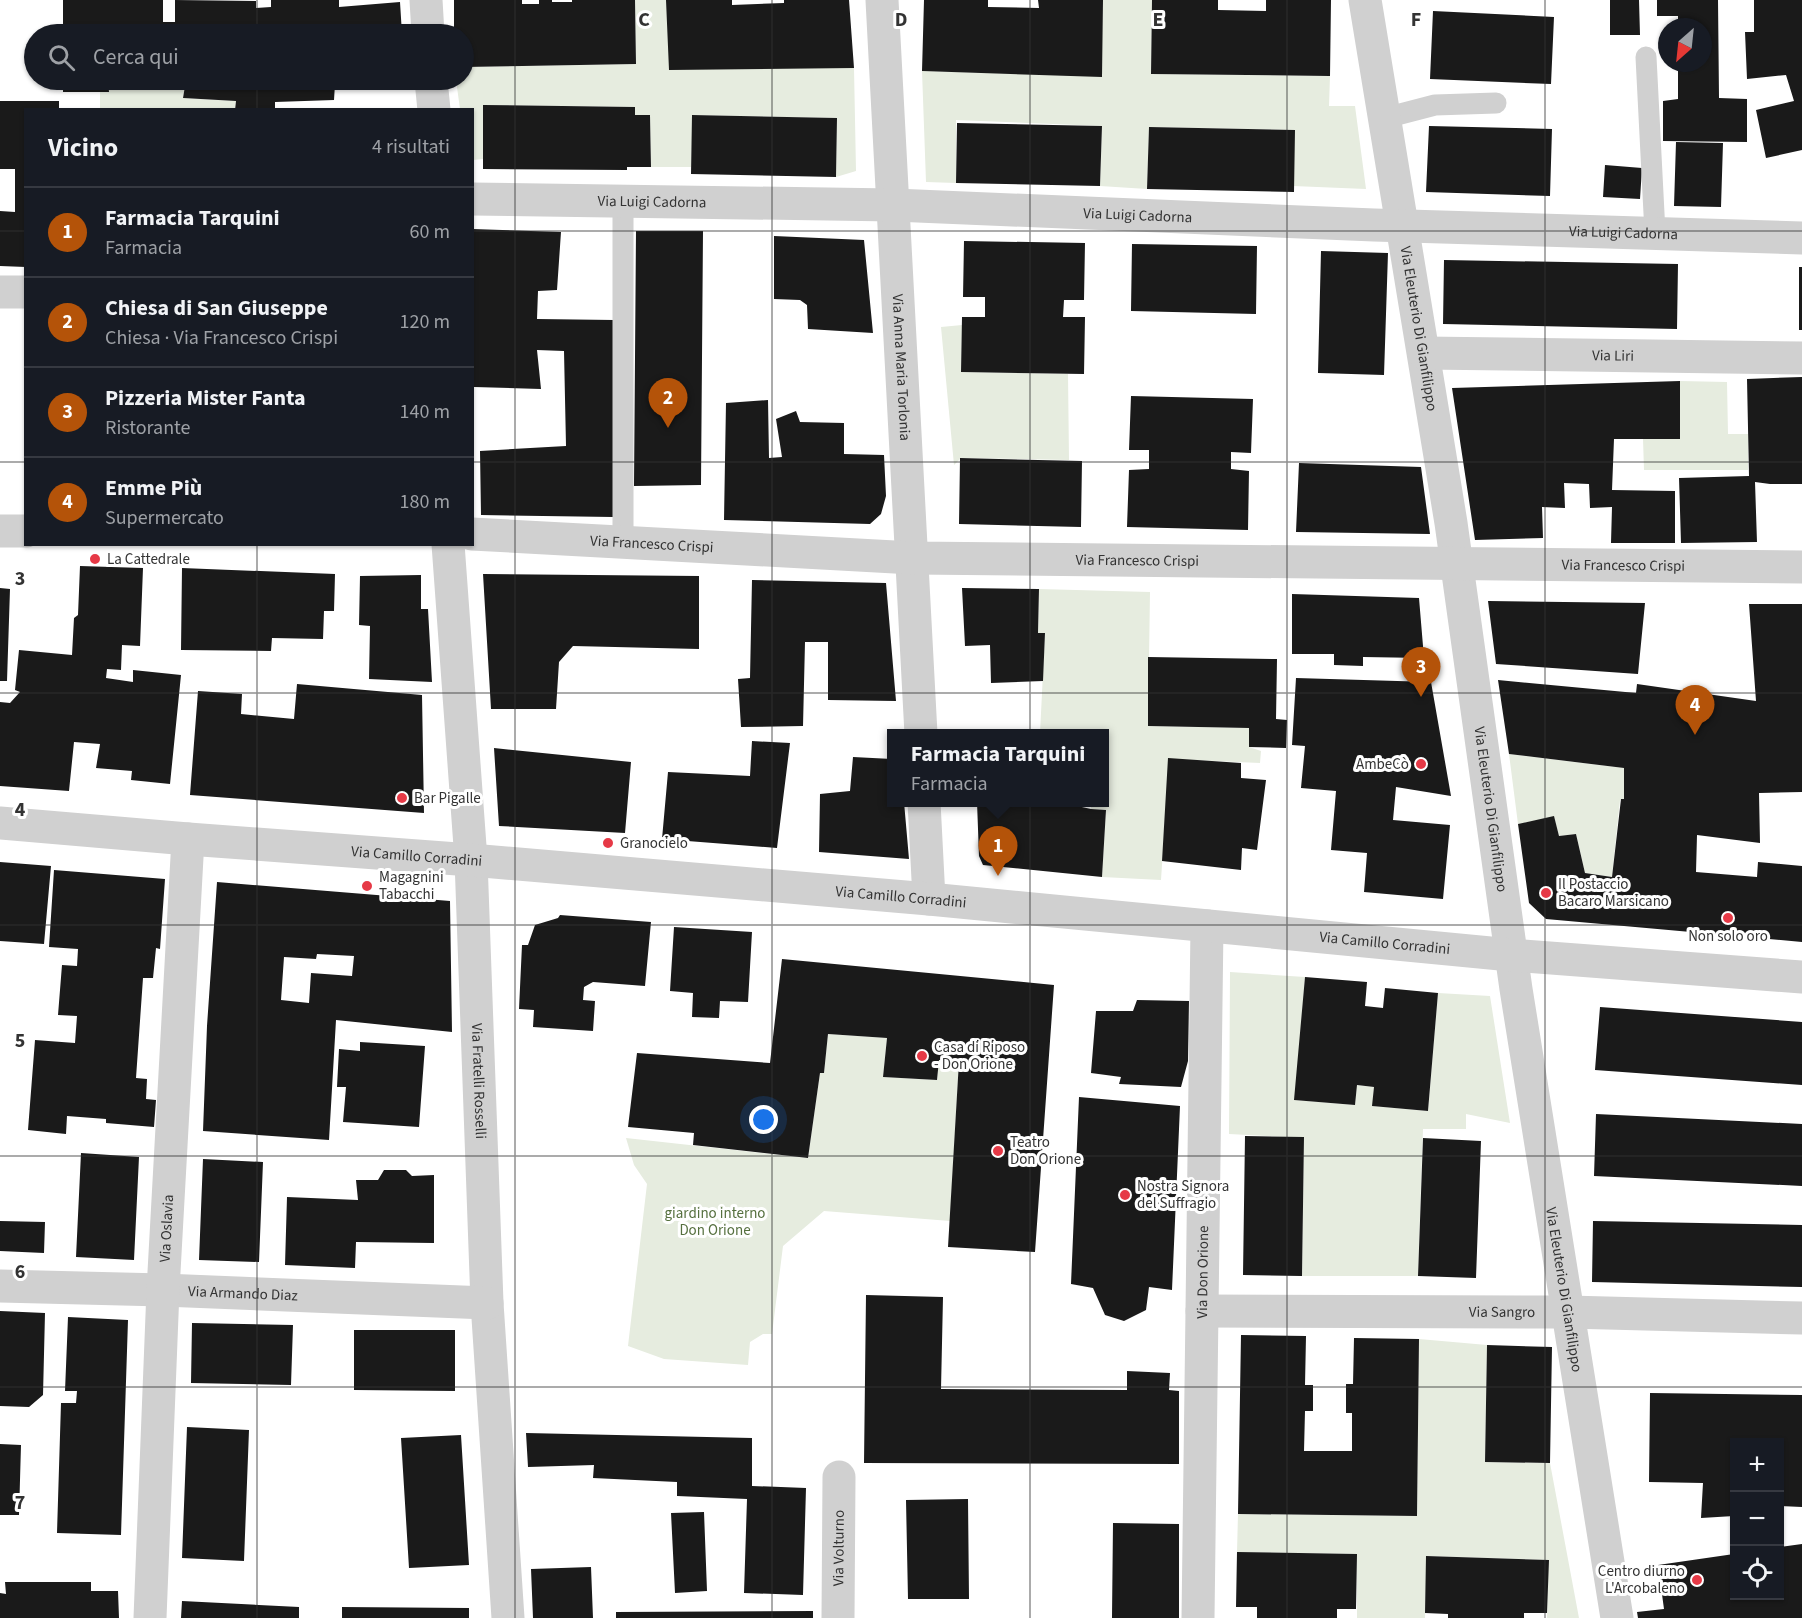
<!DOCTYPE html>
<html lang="it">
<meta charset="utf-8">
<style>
:root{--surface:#171b24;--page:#242831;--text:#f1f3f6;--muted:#9ea1a6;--line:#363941;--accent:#b45309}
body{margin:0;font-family:"Source Sans 3",sans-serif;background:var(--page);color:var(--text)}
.controls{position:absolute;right:18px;bottom:18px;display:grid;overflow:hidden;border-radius:0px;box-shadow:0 2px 4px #0004}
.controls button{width:54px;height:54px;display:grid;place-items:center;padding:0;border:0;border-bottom:2px solid var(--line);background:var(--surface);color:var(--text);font:30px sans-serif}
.compass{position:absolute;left:1658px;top:18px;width:54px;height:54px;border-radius:50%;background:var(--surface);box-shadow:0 2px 4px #0004;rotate:207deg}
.you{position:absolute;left:764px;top:1120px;width:21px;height:21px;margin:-15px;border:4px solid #fff;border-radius:50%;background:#1a73e8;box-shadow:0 0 0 9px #1a73e833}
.badge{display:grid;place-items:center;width:39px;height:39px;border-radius:50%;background:var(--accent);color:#fff;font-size:20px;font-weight:700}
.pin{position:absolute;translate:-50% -50px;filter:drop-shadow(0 2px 3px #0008)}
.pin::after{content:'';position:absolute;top:32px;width:21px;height:18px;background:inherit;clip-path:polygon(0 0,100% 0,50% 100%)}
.popup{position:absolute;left:887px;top:729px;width:222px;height:78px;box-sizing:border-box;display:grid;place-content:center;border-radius:0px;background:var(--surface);filter:drop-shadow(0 2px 4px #0005);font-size:20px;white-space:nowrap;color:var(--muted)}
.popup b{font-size:22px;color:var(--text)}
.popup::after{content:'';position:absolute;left:50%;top:100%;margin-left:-12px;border:12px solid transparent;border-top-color:var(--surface)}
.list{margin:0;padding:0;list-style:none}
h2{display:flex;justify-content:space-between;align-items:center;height:78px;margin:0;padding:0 24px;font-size:26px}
h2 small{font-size:20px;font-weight:400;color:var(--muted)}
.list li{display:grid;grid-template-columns:39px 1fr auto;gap:18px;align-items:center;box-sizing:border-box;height:90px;padding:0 24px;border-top:2px solid var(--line)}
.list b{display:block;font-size:22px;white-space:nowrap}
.list p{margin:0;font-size:20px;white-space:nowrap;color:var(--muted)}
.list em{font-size:20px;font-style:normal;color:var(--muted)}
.icon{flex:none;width:33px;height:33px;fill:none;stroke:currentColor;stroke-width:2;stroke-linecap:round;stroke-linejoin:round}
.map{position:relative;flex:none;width:1802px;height:1618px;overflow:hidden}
.search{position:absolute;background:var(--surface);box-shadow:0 2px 4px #0004;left:24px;top:24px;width:450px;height:66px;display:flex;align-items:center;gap:15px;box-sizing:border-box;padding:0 21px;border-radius:33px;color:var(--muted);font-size:22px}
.panel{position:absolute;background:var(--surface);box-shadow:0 2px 4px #0004;left:24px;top:108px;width:450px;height:438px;border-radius:0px}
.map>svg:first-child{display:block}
.green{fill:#e6ecdf}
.building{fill:#1a1a1a;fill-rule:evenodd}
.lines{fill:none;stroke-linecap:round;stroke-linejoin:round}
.service{stroke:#d0d0d0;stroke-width:21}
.minor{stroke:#d0d0d0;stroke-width:33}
.tertiary{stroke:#d0d0d0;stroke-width:33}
.grid{fill:none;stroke:#333;stroke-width:1.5;stroke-opacity:0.55}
.poi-dot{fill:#e63946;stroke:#fff;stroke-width:2}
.labels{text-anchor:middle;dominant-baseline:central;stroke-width:6;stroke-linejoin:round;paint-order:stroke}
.street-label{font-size:15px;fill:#333;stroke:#fff}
.poi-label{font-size:15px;fill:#333;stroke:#fff;text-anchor:start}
.park-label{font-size:15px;fill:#56703f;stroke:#fff}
.grid-label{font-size:20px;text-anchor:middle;font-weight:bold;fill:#333;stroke:#fff;stroke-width:6;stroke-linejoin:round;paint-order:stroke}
</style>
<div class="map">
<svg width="1802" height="1618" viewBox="0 0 1802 1618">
<rect width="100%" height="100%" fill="#fff"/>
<path class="green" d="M635,0H666L854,68L856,171L836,177L837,118L693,115L691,167H651L650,116L635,115V107L483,105V159L473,160L472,110L460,109L456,80H464V67L636,64Z
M1103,0H1152L1151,74L1330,76L1329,106H1355L1366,189L1293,186L1294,130L1149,127L1147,189L1100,186L1102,126L956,120V183L926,182L922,71L1101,76Z
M186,80L183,98L236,101L235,109H100V91L109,92L108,81Z
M962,325L961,372L1068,374L1069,460L961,458L954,465L941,327Z
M1680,381L1727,382L1728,434H1748V470H1644L1643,439H1680Z
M1039,589L1150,592L1148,726L1249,728V747L1261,751L1260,763L1169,759L1161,880L1102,877L1106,810L1091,809V803L1104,802V734L1040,733L1045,633H1038Z
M1509,754L1624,768V799L1620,800L1612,877L1585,873L1576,834L1559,836L1554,817L1518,824Z
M1230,972L1305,977L1295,1100L1355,1105L1357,1085L1374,1087L1373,1106L1428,1111L1438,993L1490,996L1510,1123L1466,1114V1129H1423L1418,1276H1302L1304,1138L1229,1134Z
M828,1034L887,1038L883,1077L937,1080L939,1060L959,1061L950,1221L824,1211L783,1246L772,1334H763L750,1342L748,1365L664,1359L628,1346L647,1184L634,1165L626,1138L808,1158L820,1073H824Z
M1419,1339L1487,1345L1485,1462L1550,1463L1579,1618H1547L1548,1560L1427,1556L1425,1618H1357V1554L1237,1552L1238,1514L1417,1516Z"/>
<path class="building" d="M63,0H163V22H175V0L256,1V8L271,7V0H339V7L400,2L402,34H63Z
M454,0H522V4H539V0H552V2H572V0H635L636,64L464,67V34H454Z
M666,0H732V5L784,3V0H849L854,68L669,70Z
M924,0H988V7L1039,8L1038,0H1103L1102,77L922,71Z
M1152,0H1218V10L1266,11V0H1331L1330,76L1151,74Z
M1610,0H1639L1640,35H1610Z
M1657,0H1718L1719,98L1747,99V142L1663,141V101L1678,99V63H1703V27H1678V16H1657Z
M1754,0H1802V150L1766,158L1756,110L1794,101L1786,75L1747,79L1745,32H1754Z
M1433,11L1554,17L1551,84L1430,79Z
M63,80H108L109,92H63Z
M186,80H406V81L335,84L334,100L275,102V110H235L236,101L183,98Z
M0,101H59V110H26V267L0,266V211L15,212V169H0Z
M483,105L635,107V115H650L651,167H627V170L483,169Z
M692,115L837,118L836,177L691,174Z
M957,123L1102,126L1100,186L956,183Z
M1429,126L1552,129L1550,196L1426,192Z
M1149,127L1295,130L1294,192L1147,189Z
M1676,142L1723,143L1721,207L1674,206Z
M1605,165L1642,168L1640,199L1603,197Z
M472,229L561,232L557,290L538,291L537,319L614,320L613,517L481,515L480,451L566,446L564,351L537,350L541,389L474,387Z
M636,231H703L701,485L634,486Z
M774,236L864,240L873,333L808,329L807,305L800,300L774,299Z
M964,241L1085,243L1084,300H1064L1063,317H1085L1084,374L961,372L962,317H985V297H963Z
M1132,244L1257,246L1256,314L1131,311Z
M1321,251L1388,253L1384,375L1318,373Z
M1444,260L1678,264L1677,329L1443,324Z
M1799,267H1802V330H1799Z
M1802,377V484H1770L1755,482L1757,542L1681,543L1679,478L1749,476L1747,379Z
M1680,381V439H1614L1612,490L1675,491V543H1611L1612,507L1590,508L1589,484L1564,483L1565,508L1542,507L1543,538L1475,540L1452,388Z
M1131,396L1253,399L1251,453L1231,452V469L1249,471L1248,530L1127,527L1129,470L1149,469V450H1129Z
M768,400L769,458L782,457L776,419L796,411L800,422L844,423V454L884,455L886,496L881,514L870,524L724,520L726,403Z
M960,458L1082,461L1081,527L959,524Z
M1299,463L1421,467L1430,534L1296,532Z
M80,566L143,568L140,646L122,645L121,670L107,669L106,678L133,682V670L181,675L170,784L131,780L132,771L96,768L100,744L74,742L69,791L0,786V702L10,703L20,692L15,690L19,650L72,655L74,618L78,615Z
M182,568L335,574L334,611H324L323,639L272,638L271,651L181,650Z
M483,574L699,576V649L573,646L559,662L556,709H491Z
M421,575V609H428L432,682L369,679L370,626L359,625L360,576Z
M752,580L886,583L896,701L828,700V642H805L803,726L741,727L738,679L750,678Z
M0,588L10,589L7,681H0Z
M962,588L1039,589L1038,633H1045L1043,681L991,683L990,645L965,646Z
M1292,594L1419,598L1424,658L1363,657V666L1334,665V654H1292Z
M1488,601L1645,603L1638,674L1496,664Z
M1749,604H1802V792L1759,793L1760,843L1697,835L1696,872L1757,877L1758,862L1802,866V942L1546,919L1529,903L1518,824L1554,816L1559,836L1576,834L1585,873L1612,877L1621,799H1624V768L1509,754L1498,680L1636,693L1637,684L1756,701Z
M1148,657L1277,659L1276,719L1287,720L1286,748L1249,747V728L1148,726Z
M1296,678L1431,682L1451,796L1396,787L1393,820L1450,825L1443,899L1364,892L1367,853L1331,850L1336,791L1301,788L1305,746L1292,745Z
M297,684L422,695L424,813L190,795L198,691L242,694L241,714L294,719Z
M752,741L790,743L777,848L662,839L668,772L750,776Z
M494,748L631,762L625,833L499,826Z
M853,757L892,759V802H904L909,859L819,852L820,794L850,791Z
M1168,758L1241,763V778L1266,780L1257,850L1242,848L1241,870L1162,861Z
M977,802H1059L1091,809L1106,810L1102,877L983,865L979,856Z
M0,862L51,866L44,944L0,941Z
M54,870L165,879L160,949L156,948L153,978H143L136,1078L147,1079L146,1099L156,1100L154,1127L106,1123V1119L67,1116L66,1134L28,1130L35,1040L75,1043L77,1016L58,1015L62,965L77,966L78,949L49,947Z
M217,882L450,901L452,1032L336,1020L329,1140L203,1131L207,1026ZM317,954L354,956L352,976L311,973L309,1003L281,1000L284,957L316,959Z
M560,915L651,922L645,986L593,982L584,987L583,1000L595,1001L593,1031L533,1027L534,1010L519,1009L522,945H528L535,925L558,918Z
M674,927L752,932L748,1002L720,1001L719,1018L692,1017L693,993L670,991Z
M782,959L1054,985L1035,1252L948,1247L959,1061L939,1060L937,1080L883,1077L887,1038L828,1034L824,1073H820L808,1158L693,1145L694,1133L628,1127L637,1053L770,1063Z
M1305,977L1367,982L1365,1006L1383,1008L1385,988L1438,993L1428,1111L1372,1106L1374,1087L1357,1085L1355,1105L1294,1100Z
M1137,1000L1189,1001L1188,1061L1181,1087L1119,1084L1121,1077L1091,1073L1096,1011H1133Z
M1600,1007L1802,1022V1085L1595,1070Z
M360,1042L425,1046L419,1127L343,1122L346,1087H337L339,1049L360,1051Z
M1079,1097L1180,1106L1172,1290L1149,1287L1146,1310L1124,1321L1105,1315L1093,1288L1071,1284Z
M1596,1114L1802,1124V1186L1594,1176Z
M1245,1136L1304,1137L1302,1276L1243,1275Z
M1423,1138L1481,1141L1476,1278L1418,1276Z
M81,1153L139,1157L134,1260L76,1257Z
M203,1159L263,1162L259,1262L199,1260Z
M384,1170H406L412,1176L434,1175V1243L356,1242L355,1268L285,1265L287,1197L358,1200L356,1180H378Z
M0,1221L45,1222L44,1253L0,1251Z
M1593,1221L1802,1225V1287L1592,1282Z
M866,1295L943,1297L941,1389L1127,1390V1371L1170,1373L1169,1390L1179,1391V1464L864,1463Z
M0,1311L45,1313L43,1395L29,1407L0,1406Z
M68,1317L128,1320L121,1535L57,1533L61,1403H76L77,1391H65Z
M192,1323L293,1325L291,1385L191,1383Z
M354,1330H455V1391L354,1390Z
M1241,1335L1306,1336L1305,1385H1313V1411H1305L1304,1451H1352V1413H1346V1384H1353L1354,1338L1419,1339L1417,1516L1238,1514Z
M1487,1345L1552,1347L1550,1463L1485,1462Z
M1650,1393L1802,1395V1507L1780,1506V1442H1734V1516L1701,1518L1703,1483L1649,1482Z
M187,1427L249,1430L244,1561L182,1558Z
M526,1433L752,1438V1486L806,1488L803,1595L744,1593L747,1499L677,1496V1482L593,1478L594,1465L528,1467Z
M461,1435L469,1565L409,1568L401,1438Z
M0,1444L21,1445L19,1515H0Z
M968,1499L969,1599H908L906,1500Z
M704,1512L707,1591L675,1593L671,1513Z
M1113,1523L1179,1524V1618H1112Z
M1802,1544V1618H1638L1637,1612L1664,1609L1658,1565L1734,1554V1596H1780V1547Z
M1237,1552L1357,1554L1356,1609H1337V1618H1257V1607H1236Z
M1426,1556L1549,1560L1547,1613H1524V1618H1448V1614L1425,1613Z
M591,1567L593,1618H533L531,1569Z
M5,1582H91V1591H118L119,1618H0V1593L6,1594Z
M182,1601L299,1607V1618H181Z
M342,1607L469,1608V1618H342Z
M813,1611V1618H616V1612Z"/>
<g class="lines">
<path class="service" d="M1646,57L1655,233
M1385,118L1435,105L1496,103
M623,543V202"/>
<g class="minor">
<path d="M426,0L428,34"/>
<path id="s1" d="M882,0L921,734"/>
<path id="s2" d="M1365,0L1451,523L1516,989L1617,1618"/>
<path d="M431,80L434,110"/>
<path id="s3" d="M472,199L894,205L1374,225L1802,238"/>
<path d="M0,292H26"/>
<path id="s4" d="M1424,353L1802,358"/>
<path d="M0,531H26"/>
<path id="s5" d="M472,534L913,558L1802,567"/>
<path id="s6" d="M448,544L471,860L487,1303L508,1618"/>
<path d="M924,802L929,899"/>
<path id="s7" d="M0,1286L163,1290L487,1303"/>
<path id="s8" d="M1202,1311L1568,1312L1802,1318"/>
<path id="s9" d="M150,1618L163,1290L188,839"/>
<path id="s10" d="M838,1618L839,1477"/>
<path id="s11" d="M1198,1618L1207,926"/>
</g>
<path class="tertiary" id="s12" d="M0,823L188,839L471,860L929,899L1511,955L1802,977"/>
</g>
<path class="grid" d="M257,0V34M515,0V1618M772,0V1618M1030,0V1618M1287,0V1618M1545,0V1618M257,80V110M0,231H26M472,231H1802M0,462H26M472,462H1802M257,544V1618M0,693H1802M0,925H1802M0,1156H1802M0,1387H1802"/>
<g class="poi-dot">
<circle cx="95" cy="559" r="6"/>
<circle cx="1421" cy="764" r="6"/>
<circle cx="402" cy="798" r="6"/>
<circle cx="608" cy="843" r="6"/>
<circle cx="367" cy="886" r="6"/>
<circle cx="1546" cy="893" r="6"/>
<circle cx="1728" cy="918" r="6"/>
<circle cx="922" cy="1056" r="6"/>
<circle cx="998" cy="1151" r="6"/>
<circle cx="1125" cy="1195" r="6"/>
<circle cx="1697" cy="1580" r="6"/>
</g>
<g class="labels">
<g class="street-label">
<text stroke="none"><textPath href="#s3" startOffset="180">Via Luigi Cadorna</textPath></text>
<text stroke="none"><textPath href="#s3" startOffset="666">Via Luigi Cadorna</textPath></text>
<text stroke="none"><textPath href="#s3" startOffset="1152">Via Luigi Cadorna</textPath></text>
<text stroke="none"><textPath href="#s2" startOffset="333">Via Eleuterio Di Gianfilippo</textPath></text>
<text stroke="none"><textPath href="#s4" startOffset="189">Via Liri</textPath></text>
<text stroke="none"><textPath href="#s1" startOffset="368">Via Anna Maria Torlonia</textPath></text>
<text stroke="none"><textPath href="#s5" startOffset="180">Via Francesco Crispi</textPath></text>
<text stroke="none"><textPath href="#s5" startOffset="666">Via Francesco Crispi</textPath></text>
<text stroke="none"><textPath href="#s5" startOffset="1152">Via Francesco Crispi</textPath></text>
<text stroke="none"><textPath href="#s2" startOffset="819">Via Eleuterio Di Gianfilippo</textPath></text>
<text stroke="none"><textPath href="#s12" startOffset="418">Via Camillo Corradini</textPath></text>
<text stroke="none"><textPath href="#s12" startOffset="904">Via Camillo Corradini</textPath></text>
<text stroke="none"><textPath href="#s12" startOffset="1390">Via Camillo Corradini</textPath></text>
<text stroke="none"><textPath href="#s6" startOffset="538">Via Fratelli Rosselli</textPath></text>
<text stroke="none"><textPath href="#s9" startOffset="390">Via Oslavia</textPath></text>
<text stroke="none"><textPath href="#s11" startOffset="346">Via Don Orione</textPath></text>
<text stroke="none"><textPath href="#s2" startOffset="1305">Via Eleuterio Di Gianfilippo</textPath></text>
<text stroke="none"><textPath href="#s7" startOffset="243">Via Armando Diaz</textPath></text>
<text stroke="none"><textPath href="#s8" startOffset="300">Via Sangro</textPath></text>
<text stroke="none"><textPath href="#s10" startOffset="70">Via Volturno</textPath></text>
</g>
<g class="poi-label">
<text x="107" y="559">La Cattedrale</text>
<text x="1409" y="764" text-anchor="end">AmbeCò</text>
<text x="414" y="798">Bar Pigalle</text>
<text x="620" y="843">Granocielo</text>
<text x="379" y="877">Magagnini<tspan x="379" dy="17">Tabacchi</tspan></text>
<text x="1558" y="884">Il Postaccio<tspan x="1558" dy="17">Bacaro Marsicano</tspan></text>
<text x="1728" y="936" text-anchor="middle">Non solo oro</text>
<text x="934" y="1047">Casa di Riposo<tspan x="934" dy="17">- Don Orione</tspan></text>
<text x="1010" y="1142">Teatro<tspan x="1010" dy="17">Don Orione</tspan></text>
<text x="1137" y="1186">Nostra Signora<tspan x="1137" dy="17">del Suffragio</tspan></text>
<text x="1685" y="1571" text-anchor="end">Centro diurno<tspan x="1685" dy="17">L'Arcobaleno</tspan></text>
</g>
<g class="park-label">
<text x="715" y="1213">giardino interno<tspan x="715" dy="17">Don Orione</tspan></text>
</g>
</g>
<g class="grid-label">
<text x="644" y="26">C</text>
<text x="901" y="26">D</text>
<text x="1158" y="26">E</text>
<text x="1416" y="26">F</text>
<text x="20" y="585">3</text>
<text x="20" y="816">4</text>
<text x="20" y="1047">5</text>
<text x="20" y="1278">6</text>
<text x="20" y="1509">7</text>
</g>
</svg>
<div class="controls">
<button>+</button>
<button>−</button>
<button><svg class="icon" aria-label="locate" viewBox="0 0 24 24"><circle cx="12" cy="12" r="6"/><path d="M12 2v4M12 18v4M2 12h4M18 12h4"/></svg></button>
</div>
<svg class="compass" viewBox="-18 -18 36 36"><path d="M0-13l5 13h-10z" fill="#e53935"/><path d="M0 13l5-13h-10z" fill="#9ea1a6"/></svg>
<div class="you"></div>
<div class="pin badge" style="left:998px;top:876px">1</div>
<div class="popup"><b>Farmacia Tarquini</b>Farmacia</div>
<div class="pin badge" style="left:668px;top:428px">2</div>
<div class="pin badge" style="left:1421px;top:697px">3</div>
<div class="pin badge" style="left:1695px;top:735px">4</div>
<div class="search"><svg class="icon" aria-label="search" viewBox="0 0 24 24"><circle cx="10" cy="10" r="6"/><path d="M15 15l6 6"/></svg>Cerca qui</div>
<section class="panel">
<h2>Vicino<small>4 risultati</small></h2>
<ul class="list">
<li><span class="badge">1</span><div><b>Farmacia Tarquini</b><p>Farmacia</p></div><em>60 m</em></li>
<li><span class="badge">2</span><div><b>Chiesa di San Giuseppe</b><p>Chiesa · Via Francesco Crispi</p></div><em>120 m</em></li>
<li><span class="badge">3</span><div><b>Pizzeria Mister Fanta</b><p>Ristorante</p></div><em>140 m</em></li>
<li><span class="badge">4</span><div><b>Emme Più</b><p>Supermercato</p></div><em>180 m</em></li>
</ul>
</section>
</div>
